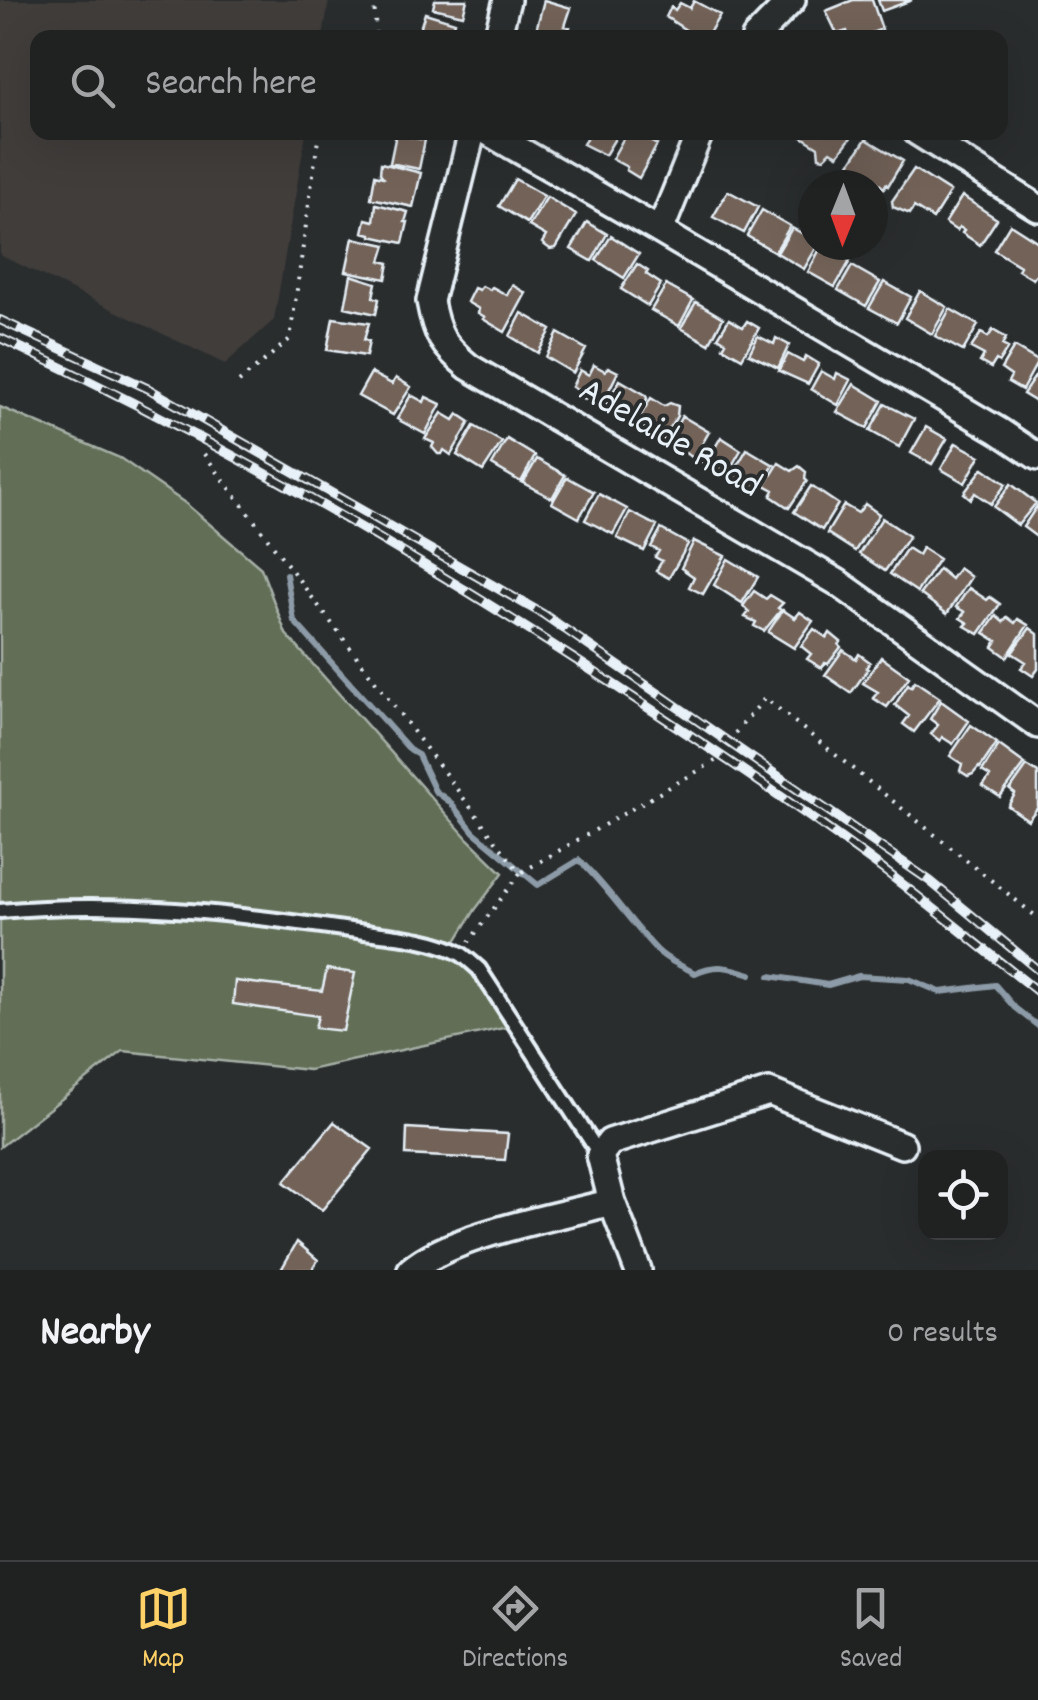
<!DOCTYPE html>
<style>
:root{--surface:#202222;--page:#2d2f2f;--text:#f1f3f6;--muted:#a2a4a5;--line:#3d3f40;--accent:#ffd166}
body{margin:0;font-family:Dekko,sans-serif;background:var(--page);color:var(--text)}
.controls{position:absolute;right:30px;bottom:30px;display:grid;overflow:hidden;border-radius:20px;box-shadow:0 10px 40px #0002}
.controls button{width:90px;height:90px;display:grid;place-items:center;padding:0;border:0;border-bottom:2px solid var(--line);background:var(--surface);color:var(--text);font:50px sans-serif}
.compass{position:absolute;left:798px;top:170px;width:90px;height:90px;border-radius:50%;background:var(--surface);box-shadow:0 10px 40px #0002;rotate:181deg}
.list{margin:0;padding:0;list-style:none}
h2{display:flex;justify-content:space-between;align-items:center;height:130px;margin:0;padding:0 40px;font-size:42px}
h2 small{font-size:32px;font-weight:400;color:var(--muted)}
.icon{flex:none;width:55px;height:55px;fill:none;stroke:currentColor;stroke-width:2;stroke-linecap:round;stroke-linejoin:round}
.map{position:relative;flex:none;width:1038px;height:1270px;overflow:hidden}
.search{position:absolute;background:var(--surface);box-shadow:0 10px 40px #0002;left:30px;right:30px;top:30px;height:110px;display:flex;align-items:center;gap:25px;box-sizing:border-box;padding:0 35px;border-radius:20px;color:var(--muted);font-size:38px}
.sheet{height:290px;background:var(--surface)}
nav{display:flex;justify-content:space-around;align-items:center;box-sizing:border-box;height:140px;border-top:2px solid var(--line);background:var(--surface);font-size:28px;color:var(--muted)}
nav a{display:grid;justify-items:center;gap:5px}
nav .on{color:var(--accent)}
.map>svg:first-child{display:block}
.built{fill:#403d3b}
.green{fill:#636e56;stroke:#a6b0a7;stroke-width:2.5}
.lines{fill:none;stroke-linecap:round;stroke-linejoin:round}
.stream{stroke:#8c9ba7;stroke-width:6}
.building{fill:#726259;stroke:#e8f1f8;stroke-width:2.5}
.service-casing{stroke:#e8f1f8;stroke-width:20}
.minor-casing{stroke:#e8f1f8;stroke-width:32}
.path{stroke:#e8f1f8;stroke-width:4;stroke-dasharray:2.5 8;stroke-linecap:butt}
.service{stroke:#2a2d2e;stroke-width:12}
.minor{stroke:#2a2d2e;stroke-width:25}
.rail-casing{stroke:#e8f1f8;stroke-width:10}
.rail{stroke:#2a2d2e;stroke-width:6;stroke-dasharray:19;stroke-linecap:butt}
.labels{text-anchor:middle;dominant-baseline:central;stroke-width:8;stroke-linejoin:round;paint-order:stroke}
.street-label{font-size:38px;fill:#e8f1f8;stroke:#2a2d2e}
</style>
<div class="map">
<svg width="1038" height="1270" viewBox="0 0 1038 1270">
<rect width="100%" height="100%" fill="#2a2d2e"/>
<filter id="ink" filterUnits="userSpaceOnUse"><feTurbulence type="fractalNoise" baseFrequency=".01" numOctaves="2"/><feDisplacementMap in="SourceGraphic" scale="20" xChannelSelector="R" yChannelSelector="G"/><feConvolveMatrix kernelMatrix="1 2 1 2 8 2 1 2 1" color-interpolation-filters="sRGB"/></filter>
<g filter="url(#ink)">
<path class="built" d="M0,0H329L323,37L38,38V132L306,133L274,320L225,364L0,255Z"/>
<path class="green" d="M0,407L120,458L185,503L261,568L286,634L468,839L503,873L475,910L448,954L476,970L513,1026L309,1070L123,1051L0,1147Z"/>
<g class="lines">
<path class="stream" d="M286,574L294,621L411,751L418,755L435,791L450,802L474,832L538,885L579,860C607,887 628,919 654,947C664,959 682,966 695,973C716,963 729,967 751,974
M770,976L828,985L859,976L909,979L940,992L995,985L1015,1008L1038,1026"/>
</g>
<path class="building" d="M435,0H467L463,15L433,8Z
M544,0L571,8L565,26L570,27L567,37L536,30Z
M853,0H872L882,29L859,38H849L847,31L837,34L826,11Z
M878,0H912L882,11Z
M694,1L720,15L706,38H698L666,17L671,7L675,10L680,3L690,8Z
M425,13L455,22L451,38H408L410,30L419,32Z
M590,132H619L605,155L583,144Z
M627,132H633L657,145L639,178L626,170L627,167L612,159Z
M801,132H855L838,155L831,151L824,158L819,157L818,147L799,135Z
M396,134L425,140L419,169L390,163Z
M866,139L903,161L888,186L886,184L884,188L860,168L858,171L849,165Z
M381,163L421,173L413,207L371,198L375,175L383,177L380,173Z
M914,169L950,192L933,219L914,207L910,214L893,207L892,201Z
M515,179L544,196L527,223L499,206Z
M728,191L758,207L744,233L713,217Z
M962,196L997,219L980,245L962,233L964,230L959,227L957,231L945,223Z
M547,197L576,215L556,248L550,249L542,243L546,236L529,226Z
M376,204L408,212L405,222H408L403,243L371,236V234L363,232L366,219L374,221Z
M762,210L790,226L775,252L747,236Z
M587,222L607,234L592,261L571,249Z
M1010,224L1038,242V272L1033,279L1018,270L1020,266L994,250Z
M792,228L813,239V245H818L804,269L777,253Z
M611,236L639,254L624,278L596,260Z
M353,238L386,245L381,261L389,263L386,279L346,271Z
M822,245L850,261L835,287L808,272Z
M637,264L648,271L646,274L661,284L648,306L621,289Z
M852,266L880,282L866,306L838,290Z
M351,275L376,283L373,297L379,299L376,314L345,307Z
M884,282L911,297L897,323L869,308Z
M512,285L526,293L505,332L483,319L485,317L478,313L479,309L467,302L474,288L479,290L482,286L490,290L492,287L507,295Z
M666,285L693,300L679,326L651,310Z
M920,291L947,307L932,334L905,318Z
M696,302L723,318L709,344L681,328Z
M950,309L978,325L963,351L935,336Z
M522,313L551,330L538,353L510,336Z
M333,318L369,323L364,340L369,341L366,356L327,350Z
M729,319L743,327L747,321L759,328L742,358L723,347L726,342L718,337Z
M993,330L1006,338L1002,345L1008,348L999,362L996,360L991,368L980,362L984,355L971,348L981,333L988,337Z
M558,333L586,349L573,373L546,357Z
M758,336L774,344L776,338L789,345L778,368L749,354Z
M1014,347L1038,361L1022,390L1008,382L1011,376L1001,369Z
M788,354L803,362L806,356L819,364L808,384L779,371Z
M594,365L605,371L608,367L618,372L602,404L596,401L594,404L580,396L582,392L572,387L580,370L589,375Z
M821,371L835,379L837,373L851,380L838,405L811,389Z
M1038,372V403L1023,394Z
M371,373L392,384L396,378L411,387L393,415L358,396Z
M620,380L646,395L647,399L632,422L612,412L615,409L606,404Z
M854,384L882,401L867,428L837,412Z
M411,395L424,402L426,397L441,404L425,434L397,419Z
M651,398L664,406L670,403L678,406L677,416L663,440L636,423Z
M885,404L914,419L899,447L870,431Z
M442,413L454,420L458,414L470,422L451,455L444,450L442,454H438L432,447L434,443L425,439Z
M682,416L709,432L694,458L667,443Z
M474,426L502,442L483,471L457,455Z
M926,427L947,439L932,464L911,453Z
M721,437L741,450L726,476L698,460L706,446L713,451Z
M507,439L535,456L521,482L492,465Z
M956,443L980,456L965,483L941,469Z
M747,449L774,465L756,493L730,478Z
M537,459L565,475L552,498L523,483Z
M779,463L792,471L799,466L806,472L805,479L807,481L789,508L771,496L774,490L765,485Z
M983,468L1006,484L991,504L975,493L971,499L964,493Z
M567,477L594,492L579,518L552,503Z
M1011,484L1036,503L1018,525L994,507Z
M811,486L838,504L822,530L794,512Z
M599,494L627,509L613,534L585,520Z
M865,504L879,514L855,551L827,533L844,505L858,513Z
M1037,506L1038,507V538L1023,527Z
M630,512L657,526L644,551L617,538Z
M882,518L909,536L885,571L859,554Z
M661,529L688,544L669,578L656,571L662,561L655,557L659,551L651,547Z
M694,541L725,556L703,594L689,587L694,577L681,568Z
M907,548L918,555L922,548L939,559L917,592L890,574Z
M728,559L758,577L742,603L714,585Z
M959,568L971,577L947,614L920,594L939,569L951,579Z
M969,588L987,600L990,597L1000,604L979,634L965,626L968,623L960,618L965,612L956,607Z
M754,591L766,599L770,595L783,603L778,608L781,610L764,631L754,626L756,622L745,617L749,612L743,606Z
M783,610L795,618L800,612L813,621L794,648L768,632Z
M996,616L1003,622L1007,617L1015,623L1018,619L1028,625L1007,657L993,647L997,641L984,633Z
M1030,628L1038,634V669L1033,676L1021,668L1026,662L1012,653Z
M814,629L827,638L830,633L841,642L839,645L841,647L828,664L825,663L822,668L807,659L811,654L801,646Z
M843,650L856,659L859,654L870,662L866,668L868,669L851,693L825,675Z
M881,657L909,677L887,707L873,698L878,692L863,683Z
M915,681L940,698L914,732L903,724L909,716L895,705L908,684L911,687Z
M941,701L969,721L953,744L942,737L940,741L931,734L938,725L930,719Z
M971,725L997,743L980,768L979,767L973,774L968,776L960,771L962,764L950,756Z
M999,745L1025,764L1000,797L983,786L990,776L982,771Z
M1027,766L1038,773V807L1028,820L1008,806L1015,794L1010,790Z
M327,969L355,973L343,1031L315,1028L318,1016L233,1004L235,981L322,991Z
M334,1122L372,1149L322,1210L284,1182Z
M407,1128L508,1134L505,1160L406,1155Z
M297,1242L318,1260L312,1270H281Z"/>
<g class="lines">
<g class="service-casing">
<path id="service" d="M0,911C116,900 235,913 350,930C383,935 432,937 461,954C467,958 473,964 479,969L600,1155"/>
</g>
<g class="minor-casing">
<path id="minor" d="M497,38L507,0
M755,38L792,0
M472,132L430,301C436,334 442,345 469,367L837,582L1038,725
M488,132L660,231L999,431L1038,457
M917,132L1038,208
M660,231L700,132
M411,1270C453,1234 557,1217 612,1202
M638,1270L612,1202L600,1155L610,1142L769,1092L902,1145"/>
</g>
<path class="path" d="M374,0L376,38
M239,382L290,339L319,132
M204,454L520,873L469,942
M735,733L765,698L1038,918
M522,872L717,760"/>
<use href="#service" class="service"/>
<use href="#minor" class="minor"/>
<g class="rail-casing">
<path id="rail" d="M0,320L149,389L543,614L930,881L1038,970
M0,338C227,444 444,571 652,710C728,760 804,811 877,865C932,906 984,950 1038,992"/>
</g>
<use href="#rail" class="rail"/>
</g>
</g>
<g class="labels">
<g class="street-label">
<text transform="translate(669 440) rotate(30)">Adelaide Road</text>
</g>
</g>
</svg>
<div class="controls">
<button><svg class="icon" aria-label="locate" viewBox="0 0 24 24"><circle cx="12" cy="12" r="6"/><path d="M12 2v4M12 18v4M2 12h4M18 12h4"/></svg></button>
</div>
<svg class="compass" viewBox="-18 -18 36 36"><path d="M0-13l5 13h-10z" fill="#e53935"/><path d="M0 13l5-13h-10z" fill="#a2a4a5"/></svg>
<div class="search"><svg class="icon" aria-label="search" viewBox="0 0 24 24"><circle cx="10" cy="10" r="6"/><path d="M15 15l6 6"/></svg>Search here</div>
</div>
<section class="sheet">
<h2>Nearby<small>0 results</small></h2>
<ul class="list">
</ul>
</section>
<nav>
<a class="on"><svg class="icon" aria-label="map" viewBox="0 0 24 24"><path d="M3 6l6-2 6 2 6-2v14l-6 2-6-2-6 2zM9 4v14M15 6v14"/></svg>Map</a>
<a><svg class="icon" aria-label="directions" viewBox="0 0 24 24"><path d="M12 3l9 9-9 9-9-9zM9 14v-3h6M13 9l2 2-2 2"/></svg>Directions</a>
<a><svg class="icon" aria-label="saved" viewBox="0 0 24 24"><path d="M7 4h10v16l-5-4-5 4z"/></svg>Saved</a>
</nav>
